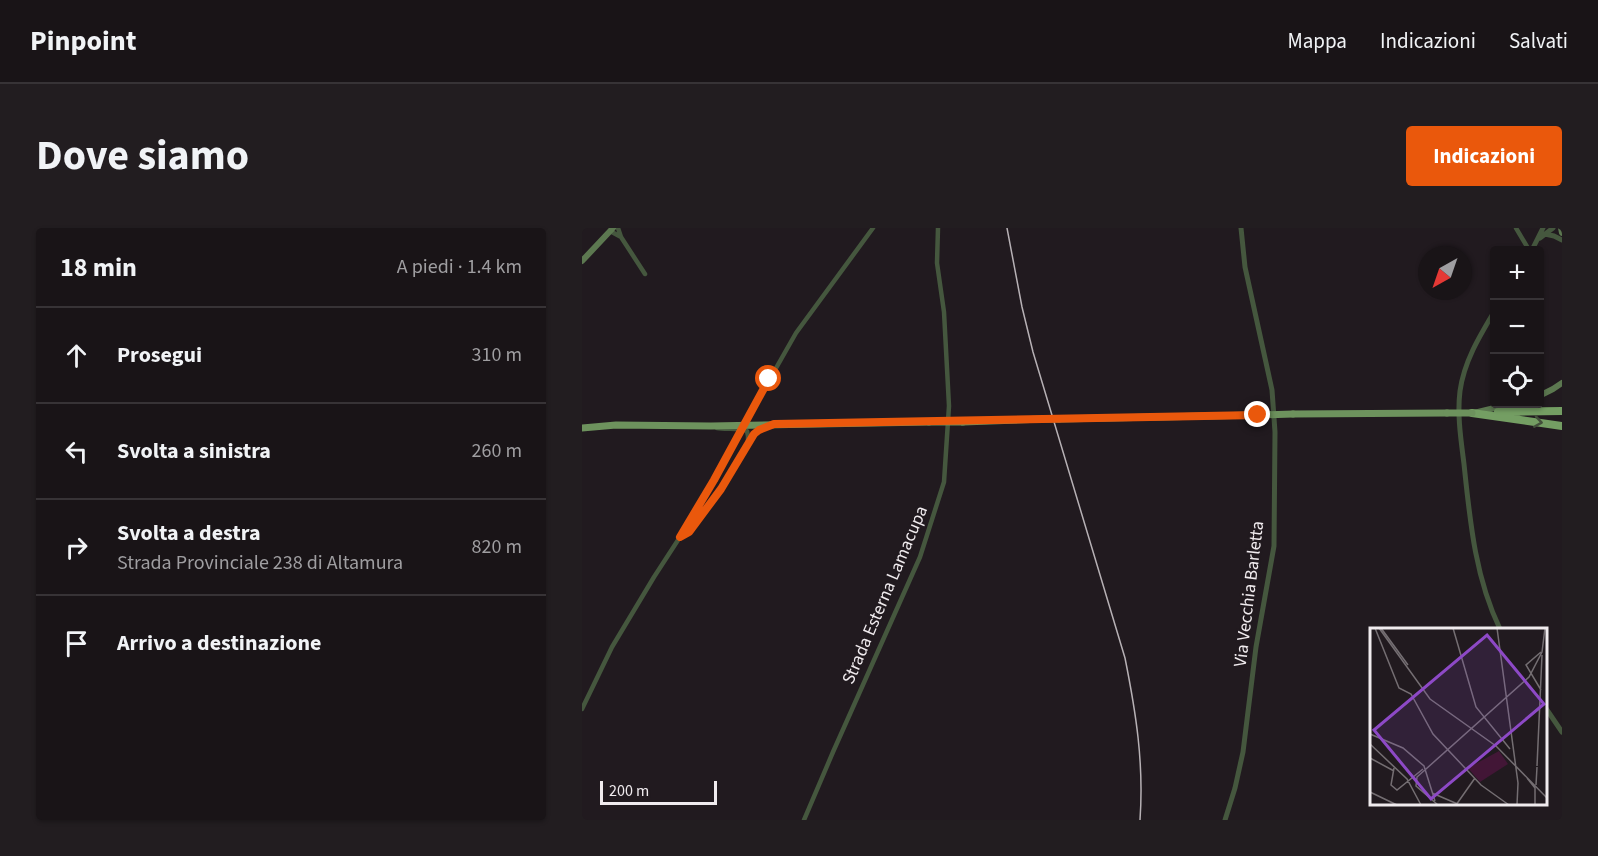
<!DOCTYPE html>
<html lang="it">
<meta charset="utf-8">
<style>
:root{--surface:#191417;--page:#221d20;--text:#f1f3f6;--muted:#9f9ea1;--line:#373336;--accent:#ea580c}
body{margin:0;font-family:"Source Sans 3",sans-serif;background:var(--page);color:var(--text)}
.controls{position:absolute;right:18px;top:18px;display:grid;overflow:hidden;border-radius:6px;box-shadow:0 2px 4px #0004}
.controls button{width:54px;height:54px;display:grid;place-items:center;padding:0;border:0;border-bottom:2px solid var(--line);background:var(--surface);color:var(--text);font:30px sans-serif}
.compass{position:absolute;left:836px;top:18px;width:54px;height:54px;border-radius:50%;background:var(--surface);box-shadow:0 2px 4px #0004;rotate:220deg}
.scale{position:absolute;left:18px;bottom:15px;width:117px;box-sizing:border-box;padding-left:6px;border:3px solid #f0ebee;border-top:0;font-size:16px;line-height:21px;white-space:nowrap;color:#f0ebee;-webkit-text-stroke:4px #211a1f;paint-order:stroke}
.stop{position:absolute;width:18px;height:18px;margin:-14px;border:4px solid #ea580c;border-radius:50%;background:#fff}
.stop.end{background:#ea580c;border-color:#fff;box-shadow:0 2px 6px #0008}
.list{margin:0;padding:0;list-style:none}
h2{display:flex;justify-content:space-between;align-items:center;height:78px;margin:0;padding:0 24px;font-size:26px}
h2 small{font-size:20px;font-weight:400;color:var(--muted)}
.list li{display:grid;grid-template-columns:39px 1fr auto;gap:18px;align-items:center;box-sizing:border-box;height:96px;padding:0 24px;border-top:2px solid var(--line)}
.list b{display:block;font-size:22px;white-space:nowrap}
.list p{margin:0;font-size:20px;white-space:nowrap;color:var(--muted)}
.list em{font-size:20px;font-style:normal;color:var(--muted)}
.icon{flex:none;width:33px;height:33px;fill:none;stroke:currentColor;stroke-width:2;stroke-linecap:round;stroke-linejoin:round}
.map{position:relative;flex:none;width:980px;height:592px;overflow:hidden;border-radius:6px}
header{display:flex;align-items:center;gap:36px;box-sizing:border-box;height:84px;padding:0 30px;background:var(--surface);border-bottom:2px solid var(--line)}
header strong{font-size:28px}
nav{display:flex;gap:33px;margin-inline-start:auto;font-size:21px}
.intro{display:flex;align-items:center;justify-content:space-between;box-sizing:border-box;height:144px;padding:0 36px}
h1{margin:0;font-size:42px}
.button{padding:15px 27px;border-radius:6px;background:var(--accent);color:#fff;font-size:21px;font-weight:700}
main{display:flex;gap:36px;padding:0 36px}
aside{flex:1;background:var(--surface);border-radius:6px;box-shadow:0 2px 4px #0004}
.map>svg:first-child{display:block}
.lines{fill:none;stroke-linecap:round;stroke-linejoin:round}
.minor{stroke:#45573e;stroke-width:4.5}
.tertiary{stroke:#45573e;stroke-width:5}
.secondary{stroke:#5c7850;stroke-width:6}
.primary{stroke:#6d925d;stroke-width:7}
.trunk{stroke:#749e63;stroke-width:8}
.rail{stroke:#b7b1b5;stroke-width:1.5}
.minor-bridge{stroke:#45573e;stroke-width:4.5}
.primary-bridge{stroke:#6d925d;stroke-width:7}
.oneway{stroke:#424f3a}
.route{stroke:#ea580c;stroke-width:8}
.labels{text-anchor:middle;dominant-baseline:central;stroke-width:4.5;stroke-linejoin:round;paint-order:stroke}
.street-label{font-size:18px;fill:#f0ebee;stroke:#211a1f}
.inset-road{fill:none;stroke:#746e72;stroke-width:1.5}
.view{fill:#8d49c6;fill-opacity:0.15;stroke:#8d49c6;stroke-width:3}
.inset-edge{fill:none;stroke:#f0ebee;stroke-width:3}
</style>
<header>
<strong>Pinpoint</strong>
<nav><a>Mappa</a><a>Indicazioni</a><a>Salvati</a></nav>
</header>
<div class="intro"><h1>Dove siamo</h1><a class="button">Indicazioni</a></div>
<main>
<aside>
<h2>18 min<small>A piedi · 1.4 km</small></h2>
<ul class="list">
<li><svg class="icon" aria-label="ahead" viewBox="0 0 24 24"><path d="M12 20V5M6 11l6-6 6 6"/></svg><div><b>Prosegui</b></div><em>310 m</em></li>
<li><svg class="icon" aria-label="left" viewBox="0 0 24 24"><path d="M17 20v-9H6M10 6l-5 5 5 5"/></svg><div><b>Svolta a sinistra</b></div><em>260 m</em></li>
<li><svg class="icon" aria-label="right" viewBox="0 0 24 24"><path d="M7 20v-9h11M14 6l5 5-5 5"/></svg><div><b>Svolta a destra</b><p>Strada Provinciale 238 di Altamura</p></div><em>820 m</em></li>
<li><svg class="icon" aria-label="arrive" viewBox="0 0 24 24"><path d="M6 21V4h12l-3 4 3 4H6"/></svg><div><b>Arrivo a destinazione</b></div></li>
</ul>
</aside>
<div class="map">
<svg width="980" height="592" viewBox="0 0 980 592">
<rect width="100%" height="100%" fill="#211a1f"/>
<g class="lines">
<path class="minor" d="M36,0L39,9
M934,0L947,22
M28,3L39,9L63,46
M173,177L214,105L291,0
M135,200C144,202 156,199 165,203L166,208V214
M99,309L107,304L139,261L172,206L177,202L184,199
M0,481L30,419L72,349L98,309L152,215
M222,592L251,524L338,329L362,254L367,178L362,84L355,35L356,0"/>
<path class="tertiary" d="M963,6L972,8L980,12
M958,10L971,0
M950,22L961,0
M912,84C897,109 882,134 878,163C875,187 879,212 882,236C888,293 893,349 918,401
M963,479L980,504
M643,592L653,560L661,524L674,419L692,318L693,204L690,162L663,39L659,0"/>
<path class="secondary" d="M979,0L980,5
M0,33L31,0
M957,168L971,161L980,155
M892,185L929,176"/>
<path class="primary" d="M711,186L865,185
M477,191L676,187
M381,194L462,191
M0,200L34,197L129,198L347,194"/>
<path class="trunk" d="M916,184L980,183
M890,185L980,198"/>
<path class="rail" d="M425,0L440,79L451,124L543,430C554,485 562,535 558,592"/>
<path class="minor-bridge" d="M152,215L173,177"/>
<path class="primary-bridge" d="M865,185H890
M676,187L711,186
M462,191H477
M347,194H381"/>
</g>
<defs><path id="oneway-chevron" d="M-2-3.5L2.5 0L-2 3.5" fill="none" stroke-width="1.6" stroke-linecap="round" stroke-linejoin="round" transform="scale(1.5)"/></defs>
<use class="oneway" href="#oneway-chevron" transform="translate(956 194) rotate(9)"/>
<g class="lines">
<path class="route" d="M187,151L132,252L98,309L107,304L139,261L172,206L177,202L192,196L676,187"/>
</g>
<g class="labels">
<g class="street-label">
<text transform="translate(667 366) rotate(-83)">Via Vecchia Barletta</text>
<text transform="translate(303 367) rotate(-67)">Strada Esterna Lamacupa</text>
</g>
</g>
<g transform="translate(788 400)">
<rect width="177" height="177" fill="#211a1f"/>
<path d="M129,123L138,136L110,154L98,140Z" fill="#421636"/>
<path class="inset-road" d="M5,0L29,60L41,66L63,106L111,157L139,177M9,0L60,71L126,118L177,170M11,0L38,37M83,0L106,79L140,121M127,0L148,155L147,177M171,62L156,37L171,24M0,106L33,120L54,138L65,173M0,116L37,151L51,177M0,130L24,143M167,138L172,27M24,140L21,157L27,162L53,141M157,150L165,160V177M166,157L167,139M0,164L27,177M62,165L90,177M68,177L46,158L47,149L159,49L172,24L175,0M86,177L105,150"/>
<path class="view" d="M117,7L174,76L61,171L4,102Z"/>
<rect width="177" height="177" class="inset-edge"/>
</g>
</svg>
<div class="controls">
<button>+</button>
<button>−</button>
<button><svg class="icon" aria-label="locate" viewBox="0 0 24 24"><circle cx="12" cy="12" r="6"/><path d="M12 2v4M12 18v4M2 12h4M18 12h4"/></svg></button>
</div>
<svg class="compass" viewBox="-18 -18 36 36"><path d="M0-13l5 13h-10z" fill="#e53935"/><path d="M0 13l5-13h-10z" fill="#9f9ea1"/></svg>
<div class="scale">200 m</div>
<div class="stop" style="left:187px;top:151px"></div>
<div class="stop end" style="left:676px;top:187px"></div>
</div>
</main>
